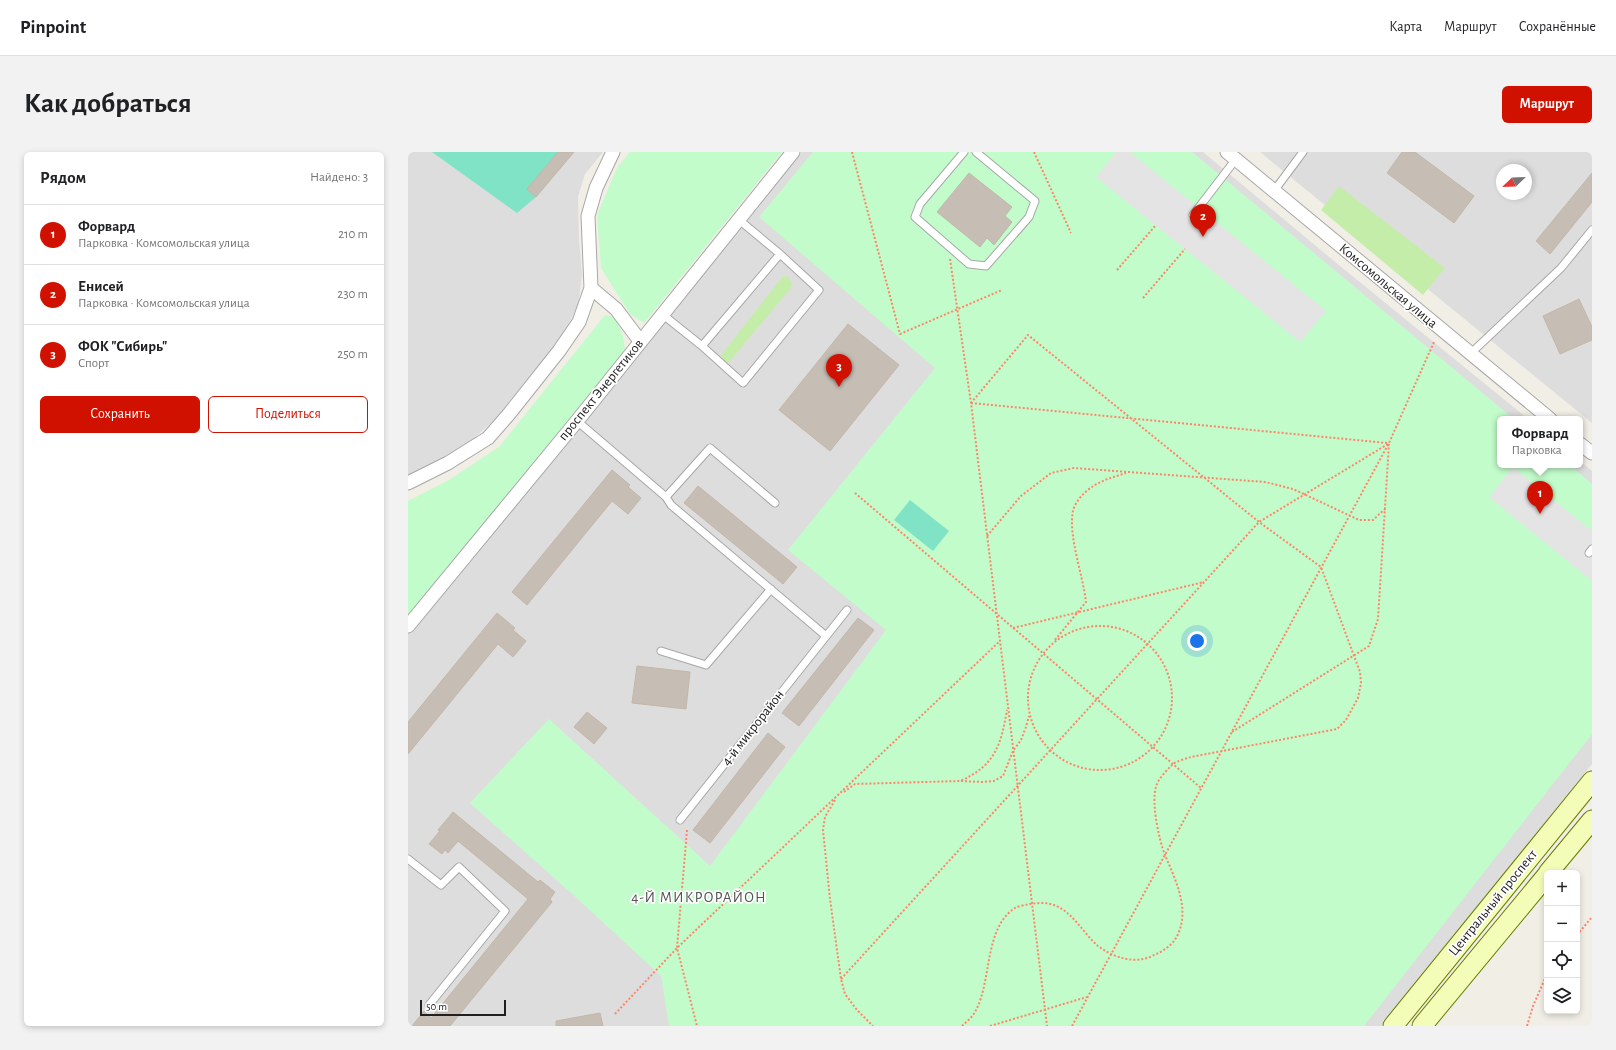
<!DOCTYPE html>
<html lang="ru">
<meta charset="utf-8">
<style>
:root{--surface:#fff;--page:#f2f2f2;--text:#202124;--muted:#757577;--line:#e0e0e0;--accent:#d01100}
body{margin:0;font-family:"Alegreya Sans",sans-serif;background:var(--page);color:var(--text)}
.controls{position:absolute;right:12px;bottom:12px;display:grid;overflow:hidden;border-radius:6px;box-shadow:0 2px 6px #0003}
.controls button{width:36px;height:36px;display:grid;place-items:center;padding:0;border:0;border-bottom:1px solid var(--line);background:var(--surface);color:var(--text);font:20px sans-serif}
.compass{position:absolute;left:1088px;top:12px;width:36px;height:36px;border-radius:50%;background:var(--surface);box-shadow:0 2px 6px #0003;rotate:247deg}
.scale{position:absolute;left:12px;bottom:10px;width:86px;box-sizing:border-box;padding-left:4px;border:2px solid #202020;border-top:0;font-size:11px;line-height:14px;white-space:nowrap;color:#202020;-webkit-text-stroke:3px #fff;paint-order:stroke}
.you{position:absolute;left:789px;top:489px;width:14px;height:14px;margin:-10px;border:3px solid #fff;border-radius:50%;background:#1a73e8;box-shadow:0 0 0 6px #1a73e833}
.badge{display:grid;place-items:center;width:26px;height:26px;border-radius:50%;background:var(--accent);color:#fff;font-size:13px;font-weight:700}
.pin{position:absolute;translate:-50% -33px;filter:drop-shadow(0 1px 2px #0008)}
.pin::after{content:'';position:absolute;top:21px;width:14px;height:12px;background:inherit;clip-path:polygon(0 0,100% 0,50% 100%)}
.popup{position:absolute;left:1089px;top:264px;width:86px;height:52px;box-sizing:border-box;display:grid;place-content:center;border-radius:6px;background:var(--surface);filter:drop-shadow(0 1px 3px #0005);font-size:13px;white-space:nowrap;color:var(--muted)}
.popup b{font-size:15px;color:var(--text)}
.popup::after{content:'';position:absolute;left:50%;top:100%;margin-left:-8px;border:8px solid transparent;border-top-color:var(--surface)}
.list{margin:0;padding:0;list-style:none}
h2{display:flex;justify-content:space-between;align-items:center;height:52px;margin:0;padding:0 16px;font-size:17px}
h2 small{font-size:13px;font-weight:400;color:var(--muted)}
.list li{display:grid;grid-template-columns:26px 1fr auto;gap:12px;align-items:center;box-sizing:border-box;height:60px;padding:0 16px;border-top:1px solid var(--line)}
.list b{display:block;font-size:15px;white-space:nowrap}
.list p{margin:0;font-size:13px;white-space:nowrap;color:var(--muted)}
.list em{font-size:13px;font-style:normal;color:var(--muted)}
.actions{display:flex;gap:8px;padding:12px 16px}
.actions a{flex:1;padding:9px 0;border:1px solid var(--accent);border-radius:6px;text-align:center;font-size:14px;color:var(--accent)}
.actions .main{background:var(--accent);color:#fff}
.icon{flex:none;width:22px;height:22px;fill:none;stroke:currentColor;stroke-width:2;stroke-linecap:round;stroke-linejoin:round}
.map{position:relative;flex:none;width:1184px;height:874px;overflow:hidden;border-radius:6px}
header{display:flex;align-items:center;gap:24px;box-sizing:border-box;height:56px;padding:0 20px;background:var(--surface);border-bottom:1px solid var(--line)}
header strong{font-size:19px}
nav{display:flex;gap:22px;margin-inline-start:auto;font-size:14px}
.intro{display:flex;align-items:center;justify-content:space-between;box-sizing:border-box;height:96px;padding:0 24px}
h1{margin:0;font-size:28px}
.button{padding:10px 18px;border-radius:6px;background:var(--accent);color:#fff;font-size:14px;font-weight:700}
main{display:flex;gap:24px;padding:0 24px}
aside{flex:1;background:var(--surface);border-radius:6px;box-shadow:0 2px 6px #0003}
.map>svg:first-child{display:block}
.residential{fill:#dedddd;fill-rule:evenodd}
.grass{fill:#c5edaa}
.park{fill:#c2fccb}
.pitch{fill:#80e3c6}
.parking{fill:#e4e4e4}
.building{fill:#c6beb5;stroke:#c4b6a7}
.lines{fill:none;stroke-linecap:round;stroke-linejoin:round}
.lane-casing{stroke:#a7a7a7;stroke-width:9}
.street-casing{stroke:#a7a7a7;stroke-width:15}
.secondary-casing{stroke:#667e00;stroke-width:21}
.path{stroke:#ff8569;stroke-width:2;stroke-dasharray:2 2;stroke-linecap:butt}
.lane{stroke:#fff;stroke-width:7}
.street{stroke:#fff;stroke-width:13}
.secondary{stroke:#f3fdb8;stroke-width:19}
.labels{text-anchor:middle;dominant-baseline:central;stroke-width:3.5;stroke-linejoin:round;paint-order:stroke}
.street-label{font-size:14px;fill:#202020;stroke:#fff}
.neighbourhood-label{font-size:15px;letter-spacing:1px;fill:#535353;stroke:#fff}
</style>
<header>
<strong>Pinpoint</strong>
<nav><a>Карта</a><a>Маршрут</a><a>Сохранённые</a></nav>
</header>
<div class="intro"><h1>Как добраться</h1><a class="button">Маршрут</a></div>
<main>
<aside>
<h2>Рядом<small>Найдено: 3</small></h2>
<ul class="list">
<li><span class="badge">1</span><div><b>Форвард</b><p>Парковка · Комсомольская улица</p></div><em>210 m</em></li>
<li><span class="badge">2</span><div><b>Енисей</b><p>Парковка · Комсомольская улица</p></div><em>230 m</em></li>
<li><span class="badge">3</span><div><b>ФОК &quot;Сибирь&quot;</b><p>Спорт</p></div><em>250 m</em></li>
</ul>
<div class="actions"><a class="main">Сохранить</a><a>Поделиться</a></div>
</aside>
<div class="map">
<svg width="1184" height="874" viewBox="0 0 1184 874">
<rect width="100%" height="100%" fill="#f1eee6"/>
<path class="residential" d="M0,0H195L177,22L170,45L171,86L174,123L170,153L157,179L126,220L85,269L65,287L41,302L0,324Z
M394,0H795L932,114L1120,267H1092V313H1172V309L1184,319V612L973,874H0V481Z
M852,0H1184V271ZM1094,18H1118V42H1094Z"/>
<path class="grass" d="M931,34L1037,116L1015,143L913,58Z
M375,124L381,125L384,132L383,136L322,209L317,210L314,206V202Z"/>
<path class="park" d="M222,0H374L236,171L222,162L193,116L189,63L209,16Z
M405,0H784L1106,267H1092V313H1162L1184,332V582L956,874H261L253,824L172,749L62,651L141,567L302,714L478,478L380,398L527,216L351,65Z
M197,163L206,165C213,176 216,185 217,198L0,466V349L41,328L91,295Z"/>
<path class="pitch" d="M24,0H166L128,45L109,61Z
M502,348L541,379L525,399L486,368Z"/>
<path class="parking" d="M708,0H722L918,159L892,190L688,25Z
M1105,315L1184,379V429L1081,345Z"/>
<path class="building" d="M150,0H166L128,45L119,37Z
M994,0H1007L1066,44L1046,71L979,21Z
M561,21L604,55L597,64L604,70L586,93L579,86L572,95L529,60Z
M1184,21V50L1142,102L1128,89Z
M1171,147L1184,175V188L1152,202L1135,164Z
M440,172L491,213L422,299L371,258Z
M204,318L222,333L220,335L233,346L220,362L204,349L119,453L104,440Z
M290,334L389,415L375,432L276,351Z
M89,461L107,476L105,478L118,489L105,505L90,492L0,602V570Z
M450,466L466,478L391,574L374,561Z
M229,514L282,520L278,557L224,551Z
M179,560L199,576L186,592L166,575Z
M360,581L377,595L302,691L285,678Z
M45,660L130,730L132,728L147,740L142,747L144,750L42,874H4L16,859L23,866L120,747L50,689L40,701L37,698L34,702L21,692L32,679L30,678Z
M192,861L195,874H148V869Z"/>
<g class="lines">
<g class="lane-casing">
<path id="lane" d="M556,0L512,52L507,65L561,112L578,114L621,65L627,49L568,0
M866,39L895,0
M785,63L828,7
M254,162L294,194L372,102L330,67
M294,194L335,231L411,138L372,102
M1062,202L1153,116L1184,78
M169,269L258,345L263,353L418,484
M258,345L302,296L367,351
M1181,401L1184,397
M253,499L298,513L363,437
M272,668L439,458
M0,707L33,733L51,715L97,759L21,853"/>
</g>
<g class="street-casing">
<path id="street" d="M819,0L1142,267
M183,136L208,157L232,189
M1172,292L1184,301
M0,331L40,311L80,286L101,262L151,199L171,170L183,136L180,64L188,36L205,0
M0,474L169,269L385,0"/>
</g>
<g class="secondary-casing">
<path id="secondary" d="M1140,721L1184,668
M985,874L1184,629
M1014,874L1139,723"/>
</g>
<path class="path" d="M444,0L492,182L594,138
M626,0L663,81
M542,107L563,251L639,874
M709,118L748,73
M735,146L777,97
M563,251L979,291
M447,341L793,636
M579,384L613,344L643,321L666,316L857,330L885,337L951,368H965L977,357
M620 546a72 72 0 1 1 144 0a72 72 0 1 1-144 0Z
M605,476L796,430
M647,488L678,450C675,423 660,384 665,359C667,350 676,340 684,335C694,328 706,325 718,321
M824,580L961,494L970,467L981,292
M553,629L574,630L586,629L595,624L605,599L613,588L618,575L621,564
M436,640L447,632L552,629C587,614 593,593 599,558
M427,648L417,665L415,678L422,747L433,827L437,842L449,858L465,874
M279,678L269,796L289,874
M1169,783L1184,765
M433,827L851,370L980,292
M207,862L269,796L592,489
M554,874C559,869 566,864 568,858C584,828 576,776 607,756C611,754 617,753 622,752C630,751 638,750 646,753C665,760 675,781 690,794C706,806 728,813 746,803C756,799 766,792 770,782C782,756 767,727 757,703C751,688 743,651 748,635C750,627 758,619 764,613C768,609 777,607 783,605L929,577L938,568L950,546L953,531L952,520L913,415L851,370L620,183L563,251
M582,874L679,845
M664,874L981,291L1026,190
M1119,874L1125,854L1139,822"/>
<use href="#lane" class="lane"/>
<use href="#street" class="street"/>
<use href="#secondary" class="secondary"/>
</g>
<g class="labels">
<g class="street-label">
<text transform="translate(980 134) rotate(40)">Комсомольская улица</text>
<text transform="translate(193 238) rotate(-51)">проспект Энергетиков</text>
<text transform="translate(345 576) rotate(-52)">4-й микрорайон</text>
<text transform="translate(1085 751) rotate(-51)">Центральный проспект</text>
</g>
<g class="neighbourhood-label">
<text x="291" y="745">4-Й МИКРОРАЙОН</text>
</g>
</g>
</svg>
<div class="controls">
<button>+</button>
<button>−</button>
<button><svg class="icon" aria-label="locate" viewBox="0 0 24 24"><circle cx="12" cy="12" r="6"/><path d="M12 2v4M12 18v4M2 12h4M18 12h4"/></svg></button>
<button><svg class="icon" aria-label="layers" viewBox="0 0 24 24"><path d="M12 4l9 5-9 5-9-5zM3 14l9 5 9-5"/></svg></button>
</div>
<svg class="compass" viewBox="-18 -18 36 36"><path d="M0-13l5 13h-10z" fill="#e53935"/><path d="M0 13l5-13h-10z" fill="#757577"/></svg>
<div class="scale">50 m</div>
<div class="you"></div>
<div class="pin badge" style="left:1132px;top:362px">1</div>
<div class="popup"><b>Форвард</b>Парковка</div>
<div class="pin badge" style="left:795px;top:85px">2</div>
<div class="pin badge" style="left:431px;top:235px">3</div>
</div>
</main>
